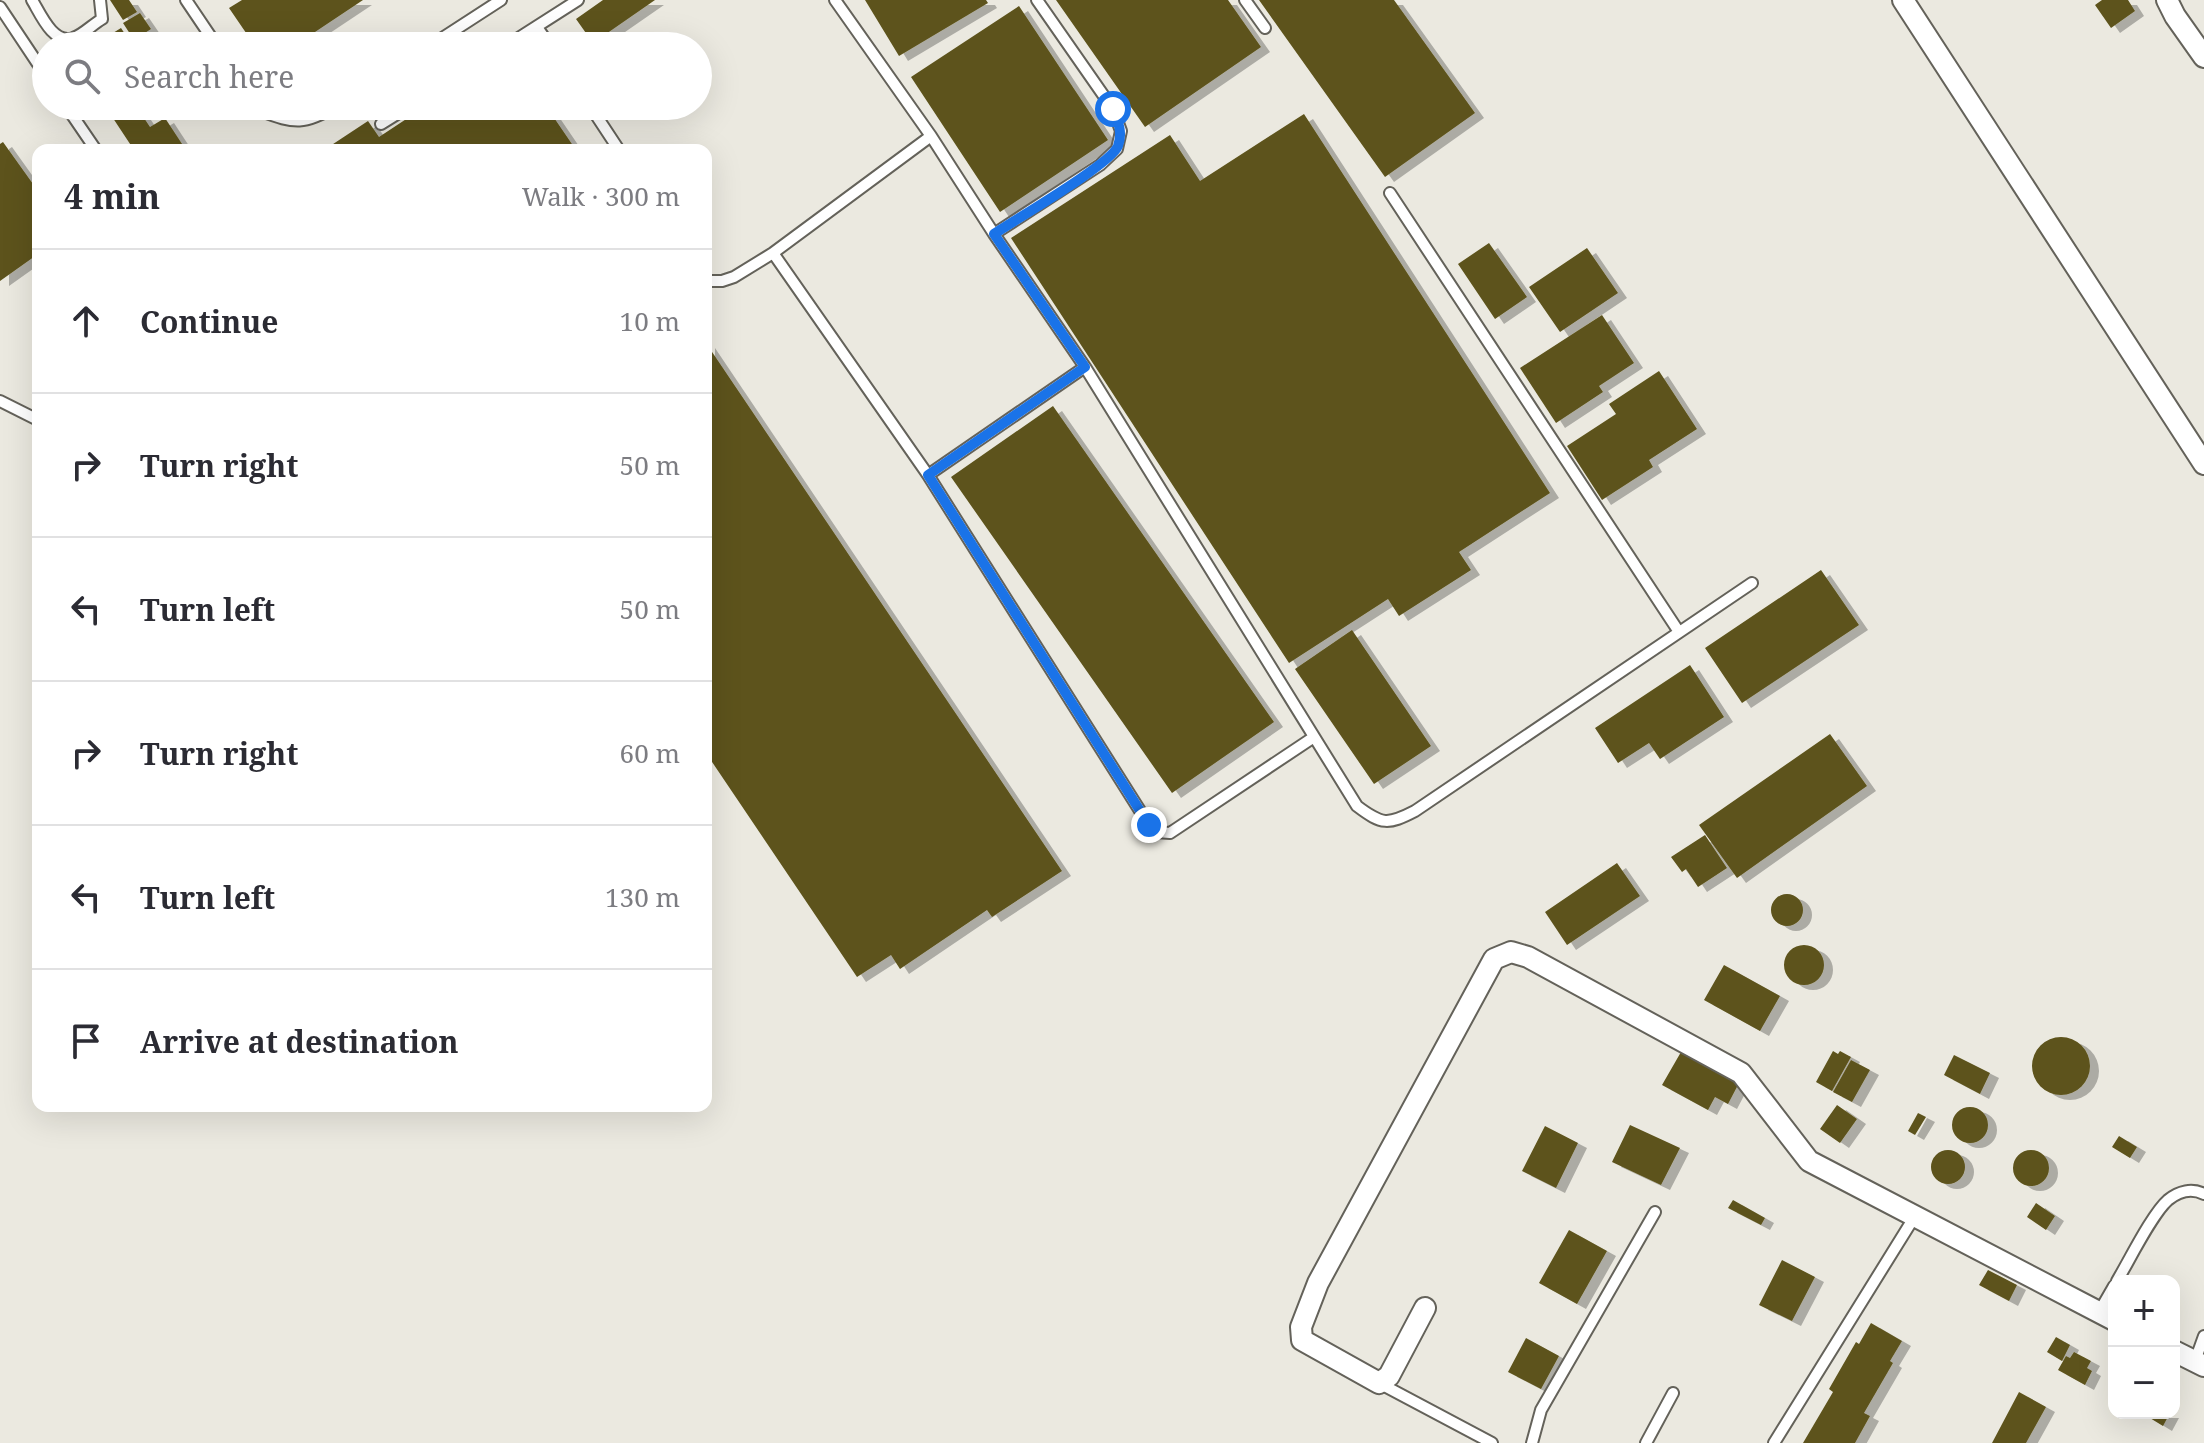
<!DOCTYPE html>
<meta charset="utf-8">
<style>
:root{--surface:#fff;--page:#f2f2f3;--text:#2b2b33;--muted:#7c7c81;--line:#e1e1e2}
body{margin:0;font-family:"Noto Serif",serif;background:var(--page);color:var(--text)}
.controls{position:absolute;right:24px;bottom:24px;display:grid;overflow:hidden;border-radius:16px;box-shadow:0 8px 32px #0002}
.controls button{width:72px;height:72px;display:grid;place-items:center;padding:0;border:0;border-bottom:2px solid var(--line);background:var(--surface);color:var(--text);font:40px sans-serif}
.stop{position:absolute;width:24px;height:24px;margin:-18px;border:6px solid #1a73e8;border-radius:50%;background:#fff}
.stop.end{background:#1a73e8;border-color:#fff;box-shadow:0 2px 8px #0008}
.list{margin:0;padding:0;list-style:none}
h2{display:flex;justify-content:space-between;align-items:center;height:104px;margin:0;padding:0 32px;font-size:34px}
h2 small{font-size:26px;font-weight:400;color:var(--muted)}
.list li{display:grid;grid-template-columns:52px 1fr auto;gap:24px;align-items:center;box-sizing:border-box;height:144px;padding:0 32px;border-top:2px solid var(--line)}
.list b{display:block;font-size:30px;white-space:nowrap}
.list em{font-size:26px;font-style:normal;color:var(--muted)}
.icon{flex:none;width:44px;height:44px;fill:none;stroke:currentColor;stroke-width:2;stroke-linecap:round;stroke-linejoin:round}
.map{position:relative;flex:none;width:2204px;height:1443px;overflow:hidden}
.search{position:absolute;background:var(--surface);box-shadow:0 8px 32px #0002;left:32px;top:32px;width:680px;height:88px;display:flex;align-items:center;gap:20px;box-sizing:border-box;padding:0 28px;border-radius:44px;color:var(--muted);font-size:30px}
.panel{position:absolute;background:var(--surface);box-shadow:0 8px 32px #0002;left:32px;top:144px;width:680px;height:968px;border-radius:16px}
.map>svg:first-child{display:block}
.building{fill:#5d531b;filter:url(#shadow)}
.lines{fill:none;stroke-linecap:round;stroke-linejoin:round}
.lane-casing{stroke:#64625a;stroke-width:14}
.street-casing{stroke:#64625a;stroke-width:24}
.lane{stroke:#fff;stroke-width:10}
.street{stroke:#fff;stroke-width:20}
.route{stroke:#1a73e8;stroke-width:10}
</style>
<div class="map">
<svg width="2204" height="1443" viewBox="0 0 2204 1443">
<defs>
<filter id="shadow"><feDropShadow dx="9" dy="5" stdDeviation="0" flood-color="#0004"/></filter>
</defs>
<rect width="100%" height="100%" fill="#ebe9e0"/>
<path class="building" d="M110,0H129L137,12L123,20Z
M242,0H363L294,46H255L229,8Z
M603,0H655L593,43L576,19Z
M865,0H986L988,3L899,56Z
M1056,0H1228L1261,47L1145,127Z
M1259,0H1394L1475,113L1385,177Z
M2102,0H2128L2135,11L2111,28L2095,5Z
M1019,6L1108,140L1000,212L911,77Z
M140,13L151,29L134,40L123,23Z
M121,28L125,34L108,46H92Z
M105,106H136L150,127L165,118L186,150H134Z
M426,106H546L576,150H324L368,121L379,137Z
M1304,114L1550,493L1459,552L1471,570L1399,616L1388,599L1289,663L1011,238L1170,135L1200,181Z
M3,142L38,191V254L0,281V144Z
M1489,243L1527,297L1495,319L1458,264Z
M1587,248L1618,293L1560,332L1529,287Z
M1602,315L1634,363L1599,386L1603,392L1556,423L1520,368Z
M706,343L1062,871L992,917L987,910L900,969L891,955L857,977L706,753Z
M1659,371L1697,429L1649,460L1653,467L1602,500L1567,446L1616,414L1609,404Z
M1053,406L1274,722L1172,793L951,477Z
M1821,570L1859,625L1742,703L1705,648Z
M1352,630L1431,746L1374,784L1295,669Z
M1690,665L1724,717L1660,759L1649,743L1618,763L1595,728Z
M1830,734L1867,786L1737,878L1699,825Z
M1705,835L1727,868L1698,887L1686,869L1682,872L1671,857Z
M1617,863L1640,896L1567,945L1545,912Z
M1771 910a16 16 0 1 1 32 0a16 16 0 1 1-32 0Z
M1784 965a20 20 0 1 1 40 0a20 20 0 1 1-40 0Z
M1724,965L1780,996L1760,1031L1704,1000Z
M2032 1066a29 29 0 1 1 58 0a29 29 0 1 1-58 0Z
M1833,1051L1838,1054L1840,1051L1851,1057L1832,1091L1816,1082Z
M1681,1052L1739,1083L1728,1104L1715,1097L1708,1110L1662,1085Z
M1954,1055L1990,1073L1980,1094L1944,1075Z
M1851,1060L1870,1070L1852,1102L1833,1092Z
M1837,1105L1857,1119L1840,1143L1820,1129Z
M1952 1125a18 18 0 1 1 36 0a18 18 0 1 1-36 0Z
M1918,1113L1926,1117L1915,1135L1908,1131Z
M1630,1125L1680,1148L1661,1185L1612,1162Z
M1545,1126L1578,1143L1556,1188L1522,1171Z
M2119,1136L2137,1147L2130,1158L2112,1147Z
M1931 1167a17 17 0 1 1 34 0a17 17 0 1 1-34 0Z
M2013 1168a18 18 0 1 1 36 0a18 18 0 1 1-36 0Z
M1733,1200L1765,1218L1761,1225L1728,1208Z
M2036,1203L2055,1216L2046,1230L2027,1217Z
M1569,1230L1607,1251L1577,1304L1539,1283Z
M1782,1260L1815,1277L1792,1321L1759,1305Z
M1988,1270L2017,1285L2009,1301L1979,1285Z
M1871,1323L1902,1341L1890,1361L1893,1363L1864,1413L1870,1416L1855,1443H1803L1833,1392L1829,1389L1856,1342L1859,1344Z
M2056,1337L2070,1345L2062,1361L2047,1352Z
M1526,1338L1559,1356L1541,1389L1508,1372Z
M2074,1352L2091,1361L2087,1368L2092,1371L2085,1385L2058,1370L2066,1356L2070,1358Z
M2019,1392L2046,1407L2026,1443H1992Z
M2146,1413H2170L2163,1426L2145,1415Z"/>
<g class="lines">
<g class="lane-casing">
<path id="lane" d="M32,0C40,13 53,45 73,38C83,35 93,24 102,19L100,0
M186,0L217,46
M835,0L931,136L994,234L1085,367L1357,806C1382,825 1388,825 1415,811L1752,583
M1245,0L1265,28
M0,7L46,76
M537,27L550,46
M430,46L501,0
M506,46L578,0
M66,106L96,150
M258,106L261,111C295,124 305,125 336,106
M590,106L619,150
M381,124L410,106
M1390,193L1679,632
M994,234L1100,165L1117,149L1121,131L1113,109L1037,0
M773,253L928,475L1149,825L1156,832L1170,833L1314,737
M706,278L710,281H722L734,277L773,253L931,136
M0,401L38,420
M928,475L1085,367
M2117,1281C2129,1261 2152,1214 2168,1200C2179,1191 2192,1188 2204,1194
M2099,1312L2114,1286
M2195,1361L2204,1336
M1379,1383L1492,1443
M1532,1443L1541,1410L1655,1212
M1646,1443L1673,1393
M1774,1443L1915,1216"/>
</g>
<g class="street-casing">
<path id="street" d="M1903,0L2204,464
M2167,0L2175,16L2204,57
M1425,1308L1389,1376L1379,1383L1302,1340L1301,1327L1318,1283L1494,959L1511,952L1528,957L1741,1073L1809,1161L2114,1320
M2174,1351L2204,1366"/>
</g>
<use href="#lane" class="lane"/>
<use href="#street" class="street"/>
</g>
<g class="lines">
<path class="route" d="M1113,109C1118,122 1123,132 1118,146C1111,164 1016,219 994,234L1085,367L928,475L1149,825"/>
</g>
</svg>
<div class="controls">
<button>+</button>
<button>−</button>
</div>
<div class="stop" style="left:1113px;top:109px"></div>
<div class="stop end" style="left:1149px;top:825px"></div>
<div class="search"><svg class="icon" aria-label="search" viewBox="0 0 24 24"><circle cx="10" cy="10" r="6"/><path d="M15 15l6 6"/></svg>Search here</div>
<section class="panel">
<h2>4 min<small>Walk · 300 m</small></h2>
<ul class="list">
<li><svg class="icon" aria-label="ahead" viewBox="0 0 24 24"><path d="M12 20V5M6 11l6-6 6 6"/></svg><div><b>Continue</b></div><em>10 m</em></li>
<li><svg class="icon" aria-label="right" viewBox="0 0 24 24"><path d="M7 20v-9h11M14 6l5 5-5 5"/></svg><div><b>Turn right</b></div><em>50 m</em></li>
<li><svg class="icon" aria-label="left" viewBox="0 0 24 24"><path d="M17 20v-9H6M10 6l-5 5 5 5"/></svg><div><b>Turn left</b></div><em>50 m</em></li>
<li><svg class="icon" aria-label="right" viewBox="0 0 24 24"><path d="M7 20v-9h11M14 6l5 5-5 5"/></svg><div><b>Turn right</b></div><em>60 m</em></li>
<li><svg class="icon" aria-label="left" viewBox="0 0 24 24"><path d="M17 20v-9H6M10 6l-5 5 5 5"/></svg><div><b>Turn left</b></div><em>130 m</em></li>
<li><svg class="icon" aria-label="arrive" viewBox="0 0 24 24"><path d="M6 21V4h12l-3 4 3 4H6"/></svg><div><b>Arrive at destination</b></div></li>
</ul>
</section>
</div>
